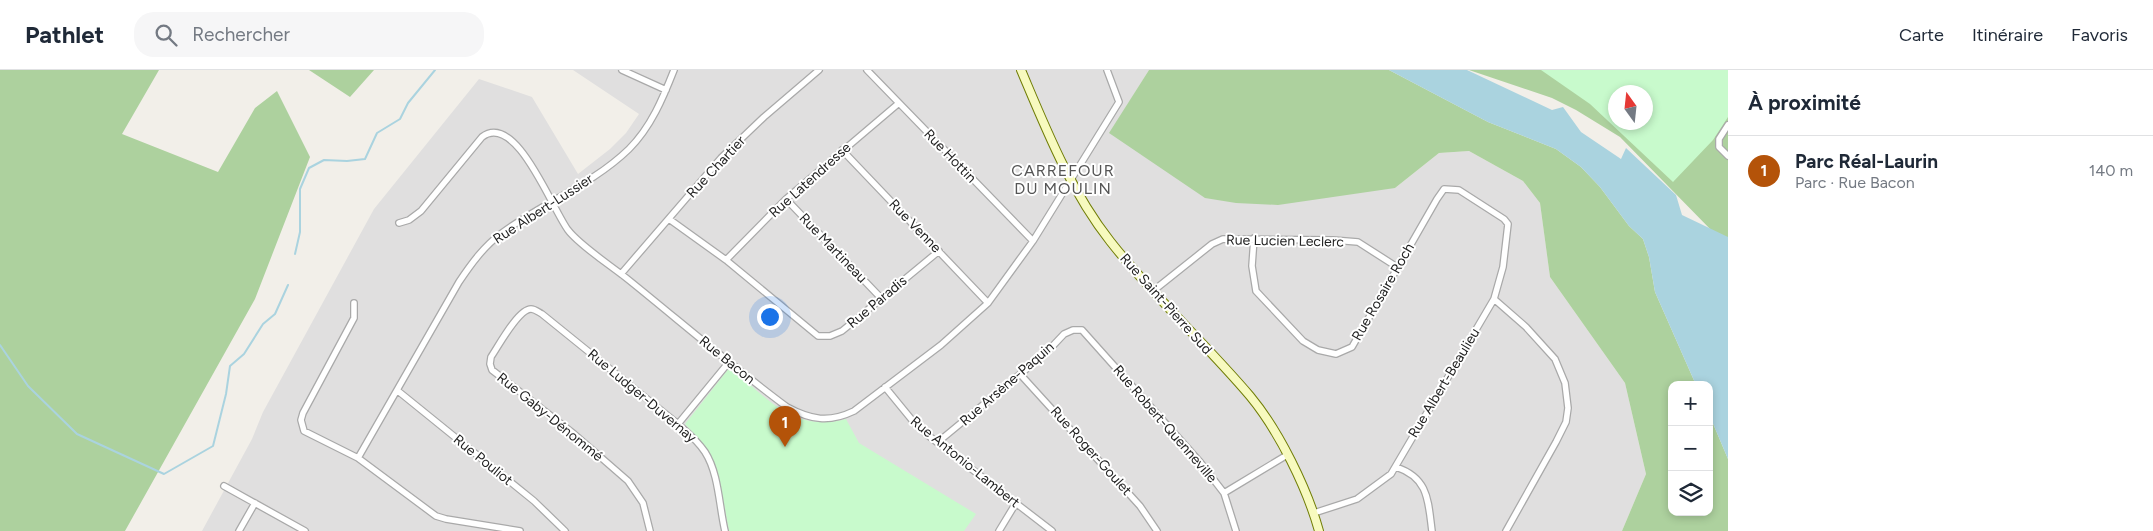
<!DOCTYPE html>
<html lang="fr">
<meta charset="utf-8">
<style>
:root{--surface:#fff;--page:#f6f6f7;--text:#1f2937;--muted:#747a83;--line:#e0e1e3;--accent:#b45309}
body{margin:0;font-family:Figtree,sans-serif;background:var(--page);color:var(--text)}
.controls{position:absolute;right:15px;bottom:15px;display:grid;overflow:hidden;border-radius:10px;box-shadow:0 2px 8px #0003}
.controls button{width:45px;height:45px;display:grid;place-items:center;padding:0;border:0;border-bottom:1px solid var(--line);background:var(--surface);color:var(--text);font:25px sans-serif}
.compass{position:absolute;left:1608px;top:15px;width:45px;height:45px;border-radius:50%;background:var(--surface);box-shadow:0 2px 8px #0003;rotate:345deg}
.you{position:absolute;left:769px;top:246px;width:18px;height:18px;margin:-12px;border:4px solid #fff;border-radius:50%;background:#1a73e8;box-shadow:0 0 0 8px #1a73e833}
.badge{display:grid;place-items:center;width:32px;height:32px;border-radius:50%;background:var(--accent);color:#fff;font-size:16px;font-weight:700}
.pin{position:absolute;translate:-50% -41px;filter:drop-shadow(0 1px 2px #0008)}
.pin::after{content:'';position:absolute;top:26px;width:18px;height:15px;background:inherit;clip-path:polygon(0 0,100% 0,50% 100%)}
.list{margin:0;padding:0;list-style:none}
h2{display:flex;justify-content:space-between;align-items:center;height:65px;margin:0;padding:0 20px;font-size:21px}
h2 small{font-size:16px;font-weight:400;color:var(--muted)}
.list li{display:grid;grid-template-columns:32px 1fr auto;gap:15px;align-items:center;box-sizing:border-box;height:70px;padding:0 20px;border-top:1px solid var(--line)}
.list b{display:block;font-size:19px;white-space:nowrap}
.list p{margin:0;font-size:16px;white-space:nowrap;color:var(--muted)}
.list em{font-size:16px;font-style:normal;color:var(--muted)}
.icon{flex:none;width:28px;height:28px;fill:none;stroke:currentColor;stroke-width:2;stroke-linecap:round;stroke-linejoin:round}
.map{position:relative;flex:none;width:1728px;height:461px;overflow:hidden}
header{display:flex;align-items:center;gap:30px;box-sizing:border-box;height:70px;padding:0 25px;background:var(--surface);border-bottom:1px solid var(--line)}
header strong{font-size:24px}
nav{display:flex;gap:28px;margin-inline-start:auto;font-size:18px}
.search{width:350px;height:45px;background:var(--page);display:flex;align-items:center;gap:12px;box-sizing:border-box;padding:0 18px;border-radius:20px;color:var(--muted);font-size:19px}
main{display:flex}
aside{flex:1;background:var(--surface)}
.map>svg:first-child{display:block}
.residential{fill:#e0dfdf}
.forest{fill:#add19e;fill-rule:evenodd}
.park{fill:#c8facc;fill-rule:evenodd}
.water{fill:#aad3df}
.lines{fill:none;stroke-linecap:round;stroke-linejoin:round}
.stream{stroke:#aad3df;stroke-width:2}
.street-casing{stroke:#a9a9a9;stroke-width:8}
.secondary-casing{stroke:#707d05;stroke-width:10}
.street{stroke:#fff;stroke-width:5.5}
.secondary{stroke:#f7fabf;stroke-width:8}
.labels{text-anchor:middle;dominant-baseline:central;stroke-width:4;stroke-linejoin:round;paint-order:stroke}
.street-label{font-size:14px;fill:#222;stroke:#fff}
.quarter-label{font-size:16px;letter-spacing:1px;fill:#555;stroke:#fff}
</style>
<header>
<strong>Pathlet</strong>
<div class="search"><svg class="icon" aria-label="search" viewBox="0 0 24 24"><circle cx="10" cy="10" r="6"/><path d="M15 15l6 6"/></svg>Rechercher</div>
<nav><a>Carte</a><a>Itinéraire</a><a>Favoris</a></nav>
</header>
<main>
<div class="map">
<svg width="1728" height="461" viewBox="0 0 1728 461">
<rect width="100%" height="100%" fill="#f2efe9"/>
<path class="residential" d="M573,0H1149L1110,63L1395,118L1439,83L1469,81L1523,111L1540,133L1550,207L1625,313L1646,404L1622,461H202L252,369L263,342L374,139L479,9L532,27L578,104L610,79L626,63L639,44Z"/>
<path class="forest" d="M0,0H159L122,64L218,102L255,38L277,21L310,87L255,229L125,461H0Z
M309,0H374L350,27Z
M1149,0H1389L1488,52L1556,79L1581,97L1600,117L1629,156L1643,169L1649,187L1655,222L1696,315H1672V442H1709V344L1728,389V461H1622L1646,404L1625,313L1550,207L1540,133L1523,111L1469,81L1439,83L1395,118L1278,135L1236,133L1205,128L1109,63Z
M1469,0H1713L1728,12V173L1714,163L1620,67L1576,40L1552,28ZM1616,22H1646V52H1616Z"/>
<path class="park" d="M1541,0H1728V47L1713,70L1673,112L1590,34ZM1616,22H1646V52H1616Z
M730,297C767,328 793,363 846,349L859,373L976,444L964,461H729C720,415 720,389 685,354Z"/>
<path class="water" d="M1389,0H1467L1552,40L1563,37L1581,62L1621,89L1626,78L1676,125L1682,145L1728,167V389L1709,344V315H1696L1655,222L1649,187L1643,169L1629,156L1600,117L1581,97L1556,79L1488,52Z"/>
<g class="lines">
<path class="stream" d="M295,184L300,162V119L309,98L324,90L347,91L365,89L377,63L400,49L408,33L435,0
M0,275L28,316L77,364L164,404L213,376L226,324L230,296L244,284L263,254L275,244L288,215"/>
<g class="street-casing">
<path id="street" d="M622,0L666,20
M867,0L1033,171
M1728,55L1719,69V77L1728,86
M842,80L988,233
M786,129L881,228
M669,149L726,190L818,266H830L842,261L939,181
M399,153L409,150L421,141L482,67C516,41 552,139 568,160C580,176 613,197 630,211C682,253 733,297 787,337C811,350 829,353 854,341L941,275L988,233L1033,171L1119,32L1107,0
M1254,168L1252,196L1256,221L1303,271L1318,280L1336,284L1352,277L1437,129L1444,119L1459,120L1504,149L1508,154L1503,197L1494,229L1391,404L1357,429L1314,443
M726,190L786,129L899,33
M621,204L721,88L764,47L819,0
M1153,221L1212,174L1223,169L1333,170L1358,172L1397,197
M1494,229L1526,257L1555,289L1565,313L1568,338L1566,352L1556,372L1506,461
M354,233V248L303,343L301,350L304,361L358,388L436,446L446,449L520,461
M1020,304L1140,436L1157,461
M885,317L912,350L925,363L1052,461
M398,321L534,431L565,461
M678,354L729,292
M938,372L1047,282L1064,264L1073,260H1082L1200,392L1224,423L1236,461
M358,388L459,212C471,194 484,176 502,163C542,133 592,115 629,79C651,57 663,28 674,0
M1396,397C1429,408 1428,431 1432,461
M224,416L305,461
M1224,423L1287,385
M239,461L255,433
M650,461L643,433L628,411L574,364L492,300L490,294L491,287C498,277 518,239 531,239C535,239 538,242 542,244L678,354C687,362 698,371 705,382C719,404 719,436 725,461
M999,461L1016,433"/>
</g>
<g class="secondary-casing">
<path id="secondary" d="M1021,0C1046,59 1070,120 1110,171C1153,226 1205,273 1250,326C1279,361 1307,418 1319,461"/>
</g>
<use href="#street" class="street"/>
<use href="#secondary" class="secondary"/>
</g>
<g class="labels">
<g class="street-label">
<text transform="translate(950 86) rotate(46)">Rue Hottin</text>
<text transform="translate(716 97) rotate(-47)">Rue Chartier</text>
<text transform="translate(810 110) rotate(-42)">Rue Latendresse</text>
<text transform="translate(543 139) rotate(-33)">Rue Albert-Lussier</text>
<text transform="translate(915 156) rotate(46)">Rue Venne</text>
<text transform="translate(1285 171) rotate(1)">Rue Lucien Leclerc</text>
<text transform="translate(833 178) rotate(46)">Rue Martineau</text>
<text transform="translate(1383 222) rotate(-60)">Rue Rosaire Roch</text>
<text transform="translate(877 232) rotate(-40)">Rue Paradis</text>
<text transform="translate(1166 234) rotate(48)">Rue Saint-Pierre Sud</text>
<text transform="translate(727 290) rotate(39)">Rue Bacon</text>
<text transform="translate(1444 313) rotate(-59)">Rue Albert-Beaulieu</text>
<text transform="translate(1007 314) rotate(-41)">Rue Arsène-Paquin</text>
<text transform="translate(642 326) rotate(40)">Rue Ludger-Duvernay</text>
<text transform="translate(550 347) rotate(39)">Rue Gaby-Dénommé</text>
<text transform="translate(1165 354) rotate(49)">Rue Robert-Quenneville</text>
<text transform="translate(1091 381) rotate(48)">Rue Roger-Goulet</text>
<text transform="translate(483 390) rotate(39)">Rue Pouliot</text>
<text transform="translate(965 392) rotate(39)">Rue Antonio-Lambert</text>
</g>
<g class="quarter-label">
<text x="1063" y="100">CARREFOUR<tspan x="1063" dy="18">DU MOULIN</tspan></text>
</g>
</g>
</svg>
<div class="controls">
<button>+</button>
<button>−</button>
<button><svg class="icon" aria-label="layers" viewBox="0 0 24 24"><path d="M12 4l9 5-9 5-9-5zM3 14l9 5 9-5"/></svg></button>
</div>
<svg class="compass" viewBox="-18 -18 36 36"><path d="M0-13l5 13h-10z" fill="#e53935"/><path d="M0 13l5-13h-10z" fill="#747a83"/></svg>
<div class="you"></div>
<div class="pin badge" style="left:785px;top:377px">1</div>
</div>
<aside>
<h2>À proximité<small></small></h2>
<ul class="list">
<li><span class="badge">1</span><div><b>Parc Réal-Laurin</b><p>Parc · Rue Bacon</p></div><em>140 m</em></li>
</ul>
</aside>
</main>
